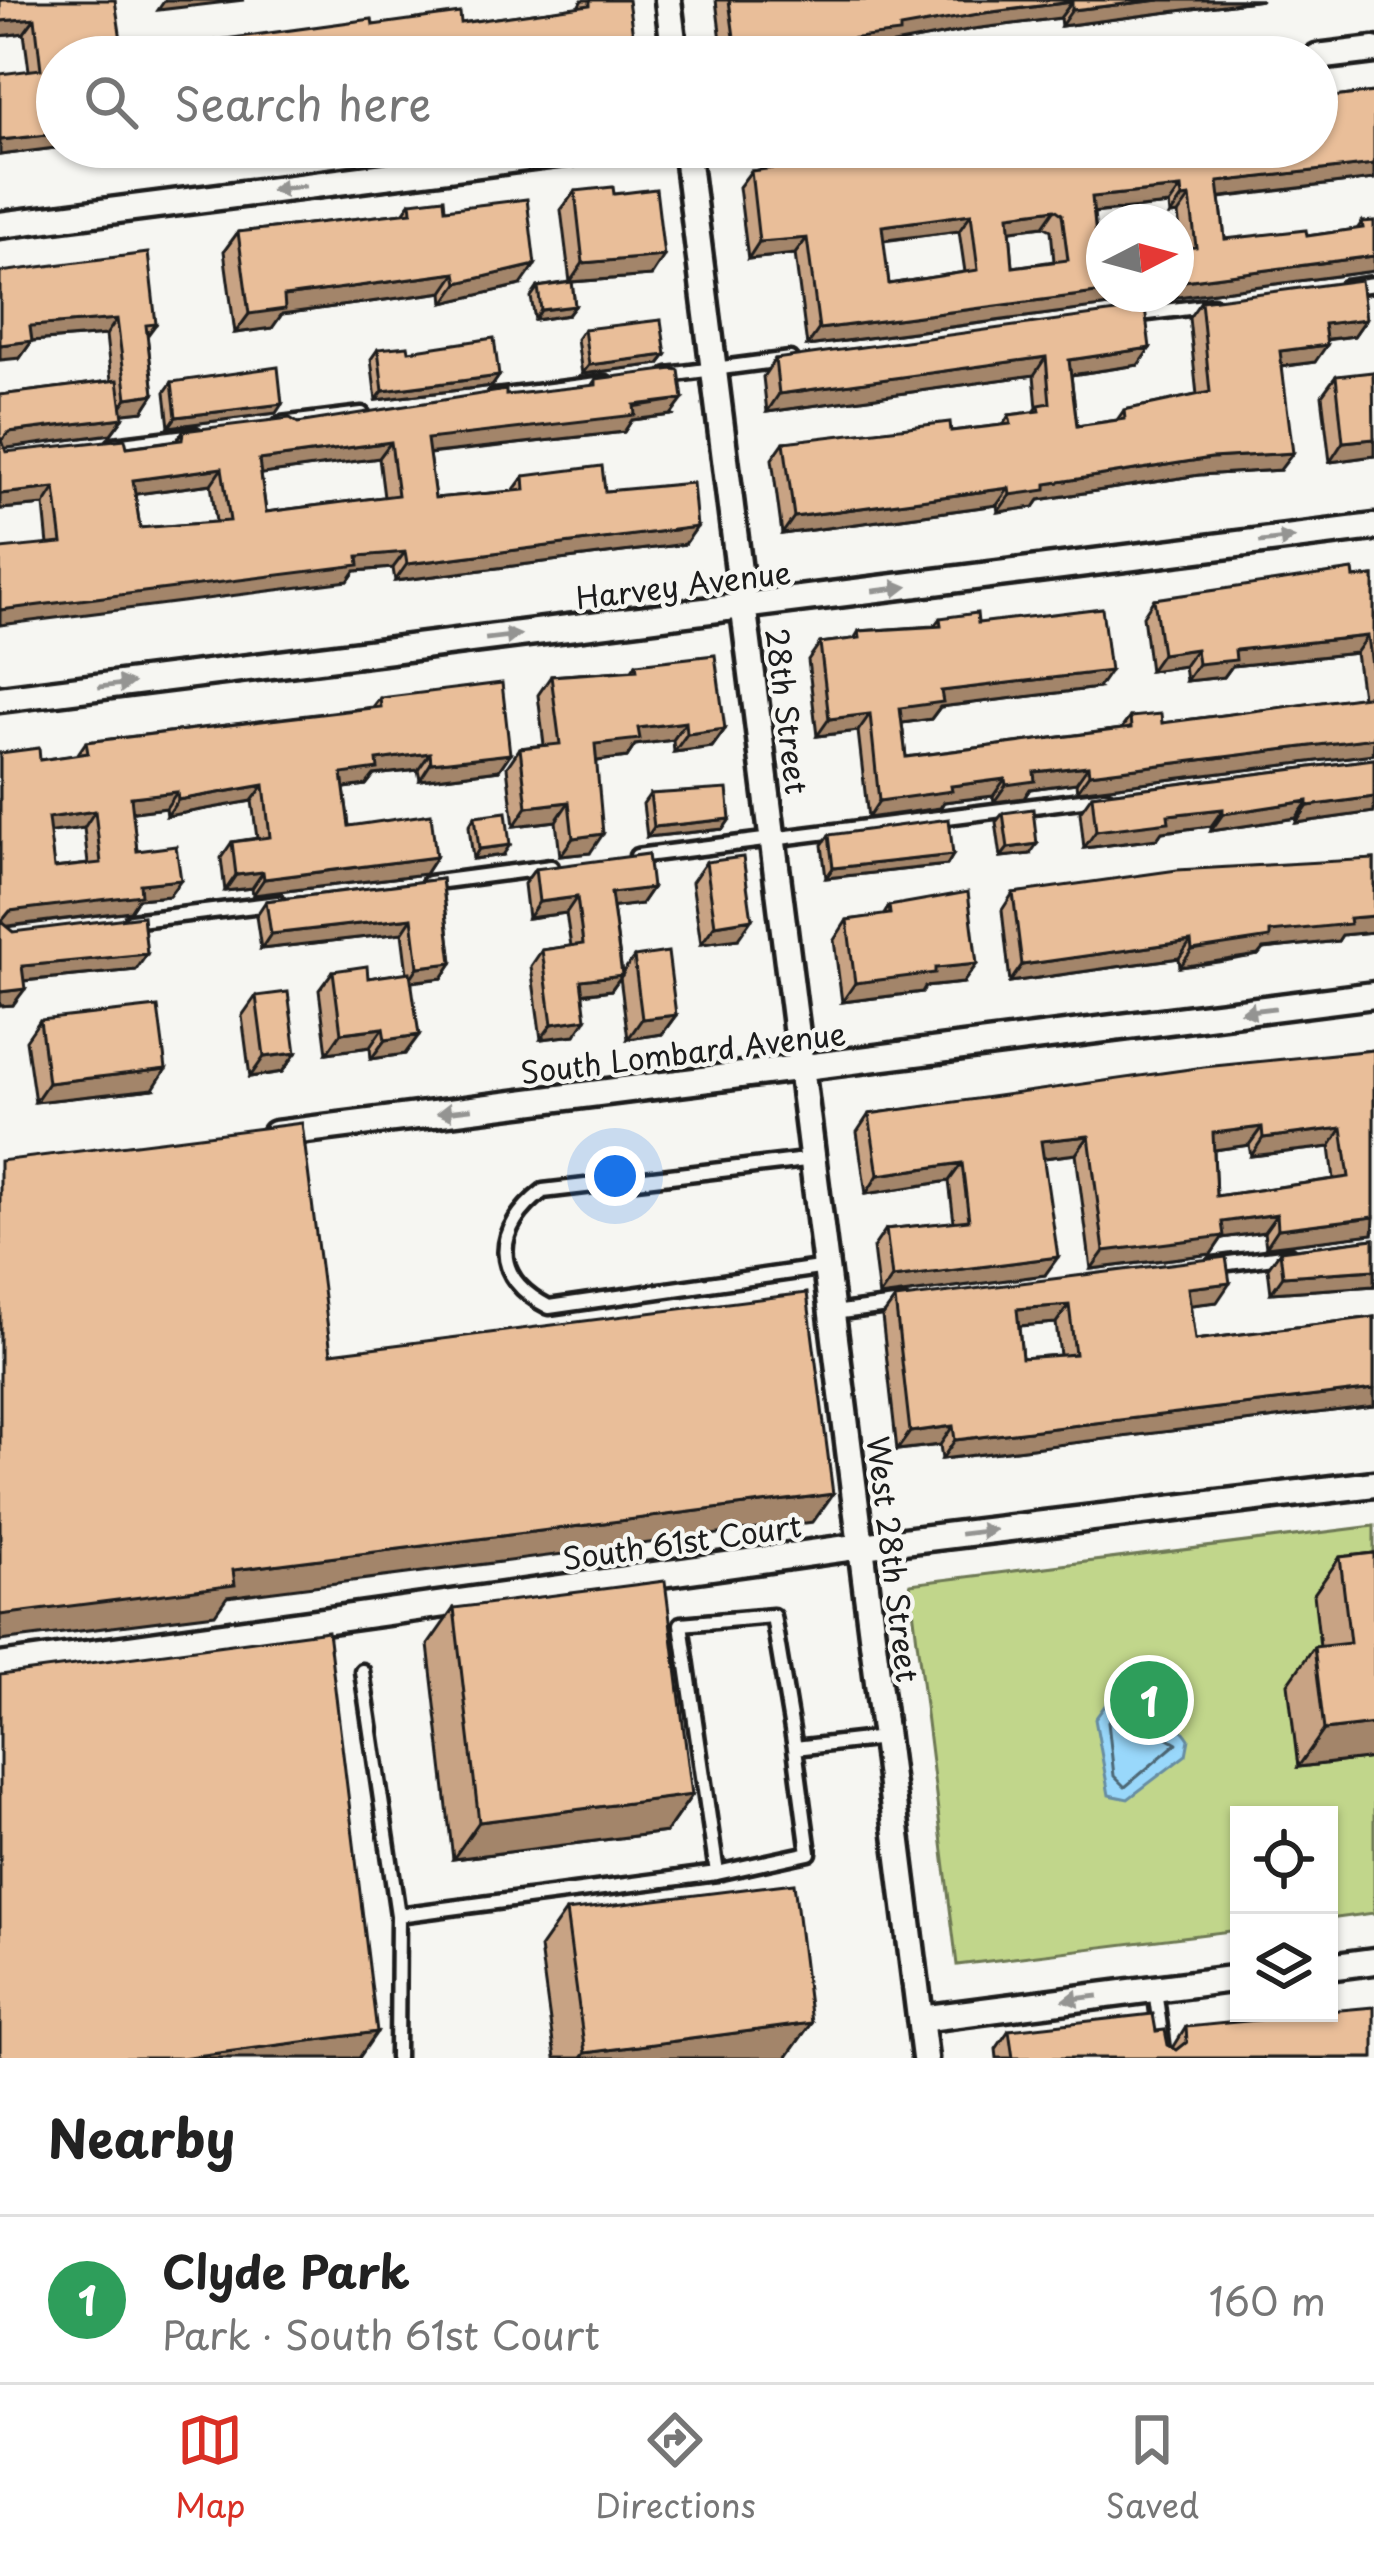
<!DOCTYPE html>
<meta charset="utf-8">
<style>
:root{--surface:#fff;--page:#f2f2f2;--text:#222;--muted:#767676;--line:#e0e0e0;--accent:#d93025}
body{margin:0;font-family:"Playpen Sans",sans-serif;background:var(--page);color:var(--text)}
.controls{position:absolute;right:36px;bottom:36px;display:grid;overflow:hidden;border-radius:0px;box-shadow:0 3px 9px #0004}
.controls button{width:108px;height:108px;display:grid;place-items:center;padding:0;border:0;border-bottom:3px solid var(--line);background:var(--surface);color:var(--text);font:60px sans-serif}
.compass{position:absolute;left:1086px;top:204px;width:108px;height:108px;border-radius:50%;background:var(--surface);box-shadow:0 3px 9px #0004;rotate:84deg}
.you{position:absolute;left:615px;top:1176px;width:42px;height:42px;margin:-30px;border:9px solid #fff;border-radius:50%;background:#1a73e8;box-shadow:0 0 0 18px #1a73e833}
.badge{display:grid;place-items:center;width:78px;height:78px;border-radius:50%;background:var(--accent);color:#fff;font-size:39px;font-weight:700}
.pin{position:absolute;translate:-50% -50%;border:6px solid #fff;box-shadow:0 3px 12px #0006}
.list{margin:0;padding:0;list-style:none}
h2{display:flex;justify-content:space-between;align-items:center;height:156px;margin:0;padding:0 48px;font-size:51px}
h2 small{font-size:39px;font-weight:400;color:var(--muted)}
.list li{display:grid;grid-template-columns:78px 1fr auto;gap:36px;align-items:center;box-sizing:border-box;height:168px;padding:0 48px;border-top:3px solid var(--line)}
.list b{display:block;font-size:45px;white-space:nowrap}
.list p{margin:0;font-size:39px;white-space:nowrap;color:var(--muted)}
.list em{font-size:39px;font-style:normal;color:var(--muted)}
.icon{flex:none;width:66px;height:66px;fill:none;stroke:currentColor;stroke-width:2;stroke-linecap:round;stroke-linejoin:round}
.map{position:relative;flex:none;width:1374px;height:2058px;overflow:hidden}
.search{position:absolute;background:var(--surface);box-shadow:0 3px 9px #0004;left:36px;right:36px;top:36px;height:132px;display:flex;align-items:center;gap:30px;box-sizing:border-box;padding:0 42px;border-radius:66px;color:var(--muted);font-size:45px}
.sheet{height:324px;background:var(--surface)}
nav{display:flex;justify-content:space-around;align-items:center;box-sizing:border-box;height:168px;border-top:3px solid var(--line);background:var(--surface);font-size:33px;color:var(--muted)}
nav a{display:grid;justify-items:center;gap:6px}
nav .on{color:var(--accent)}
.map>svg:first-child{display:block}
.green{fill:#c1d68b;stroke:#6e7954;stroke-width:3}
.water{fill:#99d8fb;stroke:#678da2;stroke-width:3}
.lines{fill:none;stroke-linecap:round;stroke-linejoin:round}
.shore{stroke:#4e6775;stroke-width:3}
.lane-casing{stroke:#1c1c1c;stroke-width:21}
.street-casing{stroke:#1c1c1c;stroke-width:33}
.lane{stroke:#f6f6f2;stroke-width:12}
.street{stroke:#f6f6f2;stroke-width:24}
.wall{fill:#c8a384;stroke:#1c1c1c;stroke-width:3;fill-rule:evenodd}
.shaded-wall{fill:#a3856b;stroke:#1c1c1c;stroke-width:3}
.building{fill:#e9be99;stroke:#1c1c1c;stroke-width:3;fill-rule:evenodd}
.oneway{fill:#949492}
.labels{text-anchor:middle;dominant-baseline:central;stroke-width:9;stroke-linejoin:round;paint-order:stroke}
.street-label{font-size:30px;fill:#1c1c1c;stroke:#f6f6f2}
</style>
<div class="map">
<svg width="1374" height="2058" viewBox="0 0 1374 2058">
<rect width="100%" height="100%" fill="#f6f6f2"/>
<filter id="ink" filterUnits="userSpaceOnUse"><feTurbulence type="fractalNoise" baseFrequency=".00833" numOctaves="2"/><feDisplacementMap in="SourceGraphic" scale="24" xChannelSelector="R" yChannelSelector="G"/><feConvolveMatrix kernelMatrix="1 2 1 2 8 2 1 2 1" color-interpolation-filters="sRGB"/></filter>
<g filter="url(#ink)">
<path class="green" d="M1374,1526V1913L1329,1919V1815H1239V1930L957,1965L910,1584Z"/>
<path class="water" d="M1109,1700C1134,1700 1176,1717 1189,1739L1186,1755L1128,1799L1109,1795L1095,1719Z"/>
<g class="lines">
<path class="shore" d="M1114,1713H1125L1177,1743L1125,1787L1114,1776L1108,1722Z"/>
<g class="lane-casing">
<path id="lane" d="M1346,288L1374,284
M1132,315L1213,305
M668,375L790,359
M495,397L606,383
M281,424L362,414
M114,445L195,435
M637,856L1105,797
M429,883L551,867
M131,921L278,903
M814,1159L543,1191C494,1229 490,1277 549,1307L826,1267
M1214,1265L1289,1255
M833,1313L903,1304
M362,1671L398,1915L717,1873L809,1853L795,1748
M717,1873L681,1624L773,1616L795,1748L884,1738
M1155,1989L1164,2058
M397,2058L398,1915"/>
</g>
<g class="street-casing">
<path id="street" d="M668,0L675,57
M1317,57L1374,50
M686,147L925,2058
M0,225L612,147
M0,699L1374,527
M275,1134L1374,995
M0,1666L862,1546L1374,1484
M1329,1967L1374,1961
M920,2019L1239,1978"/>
</g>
<use href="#lane" class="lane"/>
<use href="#street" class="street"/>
</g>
<path class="wall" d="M0,0L123,53L373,25L461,23L578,7L582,0H628L57,147H63L0,155L29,70L24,33L0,36Z
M716,0H1262L1061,26L1060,18L973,29L893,44L889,49L822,57H723Z
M1374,92V179L1220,198L1225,239L1307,236L1357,229L1362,222L1374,271L807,346L795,254L748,259L739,187L751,171ZM1169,205L1170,215L1178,214L1182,248L1098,256L1094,213ZM1043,226L1051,230L1054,261L1013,267L1010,230ZM959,231L965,272L889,284L883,241Z
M575,191L614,194L651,276L572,282L575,306L568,315L535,320L531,297L538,287L570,282L561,210Z
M411,202L445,209L521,285L444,303L443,292L282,314L272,328L235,333L224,251L238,232L403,213Z
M0,272L156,324L147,336L154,394L143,411L122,413L123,418L111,434L5,448L6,452L127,447L177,440L183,431L298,423L591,386L596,379L671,415L632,420L624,432L429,454L435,498L513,491L524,476L605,491L697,527L685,544L395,581L393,568L355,571L348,581L48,545L44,505L0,509V395L111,381L106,335L32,341L20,358ZM379,458L384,497L266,512L261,474ZM211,484L216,522L140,528L135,494Z
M1201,301L1366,319L1354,336L1326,340L1315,362L1282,367L1280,470L1199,475L1039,500L1034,507L998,512L997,505L782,534L772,459L784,442L951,431L1003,425L1009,415L1034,412L1037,408L1034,375L767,412L763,377L775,359L1150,348L1138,365L1071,375L1077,426L1117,420L1124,410L1197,395L1189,318Z
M584,329L666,355L659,364L582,374L577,339Z
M378,349L499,376L492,386L376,400L371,359Z
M1336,376L1374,456L1330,462L1322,395Z
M172,382L276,413L169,427L165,392Z
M1374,576V754L1077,791L1076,783L1030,789L1024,798L994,802L993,796L944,802L940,808L868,818L858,731L817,736L808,660L820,643L854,639L859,631L934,626L940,618L978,623L1098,688L940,707L931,719L902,723L906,757L1121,729L1130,717L1162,723L1362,697L1356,653L1232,666L1224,677L1186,681L1184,666L1150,671L1143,616L1154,599Z
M636,664L725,729L712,747L674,752L673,740L635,745L627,757L597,761L590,853L560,856L556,821L514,826L507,767L520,748L544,745L538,695L551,676L632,670Z
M380,698L510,754L499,770L420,780L418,770L374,775L366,785L344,788L349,826L436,857L425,874L253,895L252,888L225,891L221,858L232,842L257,838L252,801L167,816L166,808L132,812L137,851L181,880L169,896L138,899L130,911L6,927L13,932L136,970L24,981L13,1005L0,1006V753L40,760L77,755L86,742L373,707ZM84,828L88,864L54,868L49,832Z
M1374,759V812L1296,823V818L1211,831V826L1162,832L1157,839L1084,848L1080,812L1092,795Z
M650,794L730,819L723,829L647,837L643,804Z
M1003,813L1030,854L1001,857L996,822Z
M475,816L503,855L473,859L469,826Z
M829,835L953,855L947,865L826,878L822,845Z
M1374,859V932L1342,935L1338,941L1263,949L1258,955L1218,962L1180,967L1179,958L1010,982L1002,910L1013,893Z
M706,862L738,939L701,944L692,882Z
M535,869L652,888L641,904L613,907L622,973L634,957L676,1015L662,1034L628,1039L620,977L611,990L583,994L575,1035L541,1039L531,966L542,950L571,946L566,913L528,918L524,884Z
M442,879L452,963L442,978L412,982L405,1054L371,1059L370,1047L327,1053L319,990L333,971L368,978L407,973L402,933L261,949L256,916L266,901Z
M889,906L963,983L925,987L922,992L842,1002L834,940L847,920L883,916Z
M256,996L296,1053L282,1072L250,1077L242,1016Z
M40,1020L153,1089L35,1102L26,1040Z
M1374,1050L1373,1234L1266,1247L1264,1232L1222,1238L1211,1254L1091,1269L1076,1154L1043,1158L1045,1275L879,1297L873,1248L886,1229L954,1222L949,1181L866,1194L857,1132L869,1114ZM1249,1145L1251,1156L1330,1147L1334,1179L1216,1196L1214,1150Z
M1374,1239V1286L1271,1293L1268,1268L1280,1251Z
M895,1299L1217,1302L1190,1305L1195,1340L1374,1317V1406L942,1459L940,1445L897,1450L882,1317ZM1056,1323L1060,1355L1022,1358L1019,1326Z
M1374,1553V1758L1298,1767L1288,1684L1314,1647H1320L1314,1594L1340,1557Z
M454,1608L692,1795L666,1832L453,1859L428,1645Z
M566,1911L811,2023L786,2058H555L540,1948Z
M1186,2027L1374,2058H997L996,2049L1009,2030L1156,2031L1168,2045L1173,2048Z"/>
<path class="shaded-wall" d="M165,0H244L158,10Z
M1160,0H1262L1061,26L1072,10Z
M1072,2L1060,18L973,29L893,44L889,49L822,57H732L736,52L984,13Z
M35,18L24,33L0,36V21Z
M57,134V147H63L0,155V140Z
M1374,164V179L1206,199L1218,182Z
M1181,188L1169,205L1080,214L1092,197Z
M1190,197L1178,214L1170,215L1182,198Z
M1055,209L1043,226L997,232L1009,215Z
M971,214L959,231L870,242L882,226Z
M807,238L795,254L748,259L759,242Z
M664,256L651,276L570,282L583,263Z
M1374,256V271L807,346L819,329L1104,292V294H1176V282Z
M535,265L521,285L444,303L458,283Z
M456,273L443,292L282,314L272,328L235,333L249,314L284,296Z
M575,306L568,315L535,320L541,310Z
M117,319L106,335L18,342L30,326Z
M1366,319L1354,336L1312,341L1324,324Z
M32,341L20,358L0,360V345Z
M1327,345L1315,362L1268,368L1280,351Z
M1150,348L1138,365L1057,377L1069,360Z
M666,355L659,364L582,374L589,365Z
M1046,357L1034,375L767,412L779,394Z
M499,376L492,386L376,400L383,391Z
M154,394L143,411L116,414L127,398Z
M683,399L671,415L632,420L624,432L416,455L427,439Z
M282,404L276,413L169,427L176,417Z
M123,418L111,434L0,449V442L9,432Z
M1374,439V456L1330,462L1343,442Z
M391,442L379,458L248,476L259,460Z
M1293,453L1280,470L1199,475L1039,500L1034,507L998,512L1010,495L1046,484L1211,458Z
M222,468L211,484L122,496L133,480Z
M55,488L44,505L0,509V494Z
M1009,488L997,505L782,534L794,517Z
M697,527L685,544L395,581L407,564Z
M405,552L393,568L355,571L348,581L0,625V610L358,556Z
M1368,636L1356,653L1232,666L1224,677L1186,681L1198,664L1235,650Z
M1196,649L1184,666L1150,671L1162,654Z
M1110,671L1098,688L940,707L931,719L888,725L900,708L941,691Z
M870,714L858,731L817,736L829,719Z
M686,722L673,740L635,745L627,757L582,763L595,744L638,728Z
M725,729L712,747L674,752L687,734Z
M1374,738L1373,754L1077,791L1089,774Z
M430,753L418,770L374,775L366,785L331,790L342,774L377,760Z
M510,754L499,770L420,780L431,763Z
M1088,766L1076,783L1030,789L1024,798L994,802L1006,785L1034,772Z
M1005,779L993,796L944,802L940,808L868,818L879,801L951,786Z
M264,785L252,801L167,816L178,800Z
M177,792L166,808L119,814L131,797Z
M1374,797V812L1296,823L1308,806Z
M1308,801L1296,818L1211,831L1223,814Z
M569,802L556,821L514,826L527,807Z
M1223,809L1211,826L1162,832L1157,839L1084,848L1096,831L1168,815Z
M95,811L84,828L36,834L48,818Z
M730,819L723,829L647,837L654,827Z
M603,834L590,853L560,856L573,838Z
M1037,844L1030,854L1001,857L1008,848Z
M510,845L503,855L473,859L479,849Z
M953,855L947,865L826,878L833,868Z
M436,857L425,874L253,895L264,879Z
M263,872L252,888L225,891L236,875Z
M181,880L169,896L138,899L130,911L0,927V923L10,911L140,884Z
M652,888L641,904L601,909L611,893Z
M577,897L566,913L528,918L539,902Z
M1374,916V932L1342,935L1338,941L1263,949L1258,955L1180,967L1192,950L1270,932L1349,918Z
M412,918L402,933L261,949L271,934Z
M752,919L738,939L701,944L715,925Z
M1191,941L1179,958L1010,982L1022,965Z
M147,954L136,970L11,982L22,966Z
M452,963L442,978L408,982L418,967Z
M977,964L963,983L925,987L922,992L842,1002L855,983L935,968Z
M622,975L611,990L570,995L581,980Z
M25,989L13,1005L0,1006V992Z
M676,1015L662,1034L628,1039L642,1019Z
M586,1019L575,1035L541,1039L552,1024Z
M383,1028L370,1047L327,1053L341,1033Z
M419,1035L405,1054L371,1059L385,1040Z
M296,1053L282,1072L250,1077L264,1057Z
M166,1069L153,1089L35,1102L48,1083Z
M1262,1127L1249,1145L1200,1152L1213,1133Z
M1342,1128L1330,1147L1251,1156L1263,1138Z
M1089,1136L1076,1154L1028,1160L1041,1141Z
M962,1163L949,1181L866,1194L878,1175Z
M1277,1214L1264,1232L1222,1238L1211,1254L1091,1269L1104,1251L1222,1222Z
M1374,1217L1373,1234L1266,1247L1278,1229Z
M1058,1257L1045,1275L879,1297L892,1278Z
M1374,1270V1286L1271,1293L1283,1276Z
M1230,1283L1217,1302L1175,1307L1188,1288Z
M1069,1305L1056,1323L1005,1327L1017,1309Z
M1374,1389V1406L942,1459L955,1440Z
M953,1426L940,1445L897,1450L910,1432Z
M833,1494L813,1522L227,1597L215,1614L0,1641V1615L233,1570Z
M1374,1724V1758L1298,1767L1324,1730Z
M692,1795L666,1832L453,1859L479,1822Z
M811,2023L786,2058H581L585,2053Z
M377,2032L359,2058H181Z"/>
<path class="building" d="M0,0H115L123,53L372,19L373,25L460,13L461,23L590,5V0H628L636,57H57V134L0,140V74L41,69L35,18L0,21Z
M729,0H1160L1072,10V2L984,13L900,28V33L736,52Z
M1374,92V164L1218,182L1225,239L1306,230L1307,236L1363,228L1362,222L1374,221V256L1176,282V249L1196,247L1190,197L1182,198L1181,188L1092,197L1098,256H1104V292L819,329L807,238L759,242L751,171L938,147H1317V99ZM1055,209L1062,214L1068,260L1013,267L1009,215ZM971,214L978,270L889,284L882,226Z
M613,187L614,194L656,189L664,256L583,263L575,191Z
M444,198L445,209L527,199L535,265L458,283L456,273L284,296L285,309L249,314L238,232L412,212L411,202Z
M148,253L156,324L146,325L154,394L127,398L117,319L30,326L32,341L0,345V272Z
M1361,280L1366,319L1324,324L1327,345L1280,351L1293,453L1211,458L1046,484V490L1010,495L1009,488L794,517L784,442L950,422L951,431L1011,424L1009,415L1040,411L1039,405L1050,403L1046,357L779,394L775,359L1145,308L1150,348L1069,360L1077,426L1125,419L1124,410L1210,392L1201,301Z
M572,282L575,306L541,310L538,287Z
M661,320L666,355L589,365L584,329Z
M494,338L499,376L383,391L378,349L408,346L409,351Z
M278,367L282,404L176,417L172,382Z
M673,369L679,370L683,399L634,405L635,415L427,439L435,498L525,490L524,476L602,466L605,491L693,483L697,527L407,564L405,552L358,556L359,565L0,610V549L62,543L55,488L0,494V395L118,380L123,418L9,432L2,440L6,452L125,439L127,447L182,440L183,431L290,418L298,423L506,390V395L596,385V379ZM391,442L398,495L266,512L259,460ZM222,468L230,521L140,528L133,480Z
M1373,372L1374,439L1343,442L1336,376Z
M1353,570L1354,578L1374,576V681L1368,636L1235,650L1236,660L1198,664L1196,649L1162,654L1154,599Z
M1102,608L1110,671L941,691L943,702L900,708L906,757L1131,728L1130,717L1161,714L1162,723L1374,695V738L1089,774L1088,766L1034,772L1035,781L1006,785L1005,779L951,786L952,791L879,801L870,714L829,719L820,643L860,638L859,631L941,626L940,618L977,613L978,623Z
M715,655L725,729L687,734L686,722L638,728L640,739L595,744L603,834L573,838L569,802L527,807L520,748L560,744L551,676L637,670L636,664Z
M502,683L510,754L431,763L430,753L377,760L378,769L342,774L349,826L431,814L436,857L264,879L263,872L236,875L232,842L270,837L264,785L178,800L177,792L131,797L137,851L176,846L181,880L140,884L141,895L10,911L1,922L13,932L143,916L147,954L22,966L25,989L0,992V753L39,748L40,760L88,753L86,742L381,707L380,698ZM95,811L101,863L54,868L48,818Z
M1374,759V797L1308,806V801L1223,814V809L1168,815L1169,822L1096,831L1092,795Z
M727,789L730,819L654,827L650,794Z
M1033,809L1037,844L1008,848L1003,813Z
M506,812L510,845L479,849L475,816Z
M949,819L953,855L833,868L829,835Z
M648,854L652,888L611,893L622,975L581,980L586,1019L552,1024L542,950L583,944L577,897L539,902L535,869Z
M743,857L752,919L715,925L706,862Z
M1374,859V916L1349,918L1350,924L1270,932V938L1192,950L1191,941L1022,965L1013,893L1177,870Z
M442,879L452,963L418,967L412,918L271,934L266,901Z
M968,892L977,964L935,968V973L855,983L847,920L890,914L889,906Z
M668,952L676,1015L642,1019L634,957Z
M367,966L368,978L410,972L419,1035L385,1040L383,1028L341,1033L333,971Z
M288,992L296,1053L264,1057L256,996Z
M158,1007L166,1069L48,1083L40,1020Z
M1374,1050V1217L1278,1229L1277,1214L1222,1222L1224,1236L1104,1251L1089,1136L1041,1141L1058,1257L892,1278L886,1229L969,1220L962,1163L878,1175L869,1114L1204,1067ZM1262,1127L1263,1138L1342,1128L1349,1177L1216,1196L1213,1133Z
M302,1123L331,1353L807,1293L833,1494L233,1570L235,1585L0,1615V1161Z
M1374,1239V1270L1283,1276L1280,1251Z
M1226,1257L1230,1283L1188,1288L1195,1340L1374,1317V1389L955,1440L953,1426L910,1432L895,1299ZM1069,1305L1075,1354L1022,1358L1017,1309Z
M1374,1553V1724L1324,1730L1314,1647L1350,1643L1340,1557Z
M665,1581L692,1795L479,1822L454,1608Z
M328,1631L377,2032L181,2058H0V1675Z
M794,1883L811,2023L585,2053L566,1911Z
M1374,2007V2058H1013L1009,2030L1153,2014L1156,2031L1165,2030L1168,2045L1177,2050L1187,2042L1186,2027L1329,2013V2011Z"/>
<defs><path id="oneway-solid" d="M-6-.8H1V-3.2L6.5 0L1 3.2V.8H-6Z" transform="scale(3)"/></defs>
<g class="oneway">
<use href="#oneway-solid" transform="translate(288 188) rotate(173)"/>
<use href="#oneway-solid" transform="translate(1277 540) rotate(-7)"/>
<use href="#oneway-solid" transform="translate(890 589) rotate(-7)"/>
<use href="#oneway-solid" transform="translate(503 637) rotate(-7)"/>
<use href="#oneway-solid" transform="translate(116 685) rotate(-7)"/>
<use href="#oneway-solid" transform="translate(1258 1010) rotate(173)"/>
<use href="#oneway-solid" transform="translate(454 1111) rotate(173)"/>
<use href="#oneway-solid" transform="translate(978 1532) rotate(-7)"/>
<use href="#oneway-solid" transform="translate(1081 1998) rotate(173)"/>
</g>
</g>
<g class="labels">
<g class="street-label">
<text transform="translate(683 584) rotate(-7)">Harvey Avenue</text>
<text transform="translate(788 711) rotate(83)">28th Street</text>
<text transform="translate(683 1052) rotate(-7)">South Lombard Avenue</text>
<text transform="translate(682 1541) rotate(-8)">South 61st Court</text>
<text transform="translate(894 1559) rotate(83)">West 28th Street</text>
</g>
</g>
</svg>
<div class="controls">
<button><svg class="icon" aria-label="locate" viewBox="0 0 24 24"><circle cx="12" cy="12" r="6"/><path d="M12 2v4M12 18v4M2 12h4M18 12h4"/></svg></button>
<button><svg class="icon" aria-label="layers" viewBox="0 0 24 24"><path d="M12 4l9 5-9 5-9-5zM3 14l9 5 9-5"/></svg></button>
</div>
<svg class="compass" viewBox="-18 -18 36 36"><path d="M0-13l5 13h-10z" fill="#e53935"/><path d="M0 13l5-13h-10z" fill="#767676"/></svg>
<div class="you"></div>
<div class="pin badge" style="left:1149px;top:1700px;background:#2e9e5b">1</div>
<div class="search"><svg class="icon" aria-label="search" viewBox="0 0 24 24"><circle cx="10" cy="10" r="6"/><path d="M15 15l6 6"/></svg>Search here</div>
</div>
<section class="sheet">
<h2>Nearby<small></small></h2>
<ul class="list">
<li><span class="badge" style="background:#2e9e5b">1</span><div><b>Clyde Park</b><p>Park · South 61st Court</p></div><em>160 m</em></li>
</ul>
</section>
<nav>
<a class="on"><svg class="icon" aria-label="map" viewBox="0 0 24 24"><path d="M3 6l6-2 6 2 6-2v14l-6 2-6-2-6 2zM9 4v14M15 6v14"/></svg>Map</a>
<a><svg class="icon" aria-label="directions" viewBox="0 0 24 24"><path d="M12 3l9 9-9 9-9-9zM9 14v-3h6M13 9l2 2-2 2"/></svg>Directions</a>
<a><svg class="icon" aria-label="saved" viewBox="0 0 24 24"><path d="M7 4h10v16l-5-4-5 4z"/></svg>Saved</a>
</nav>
